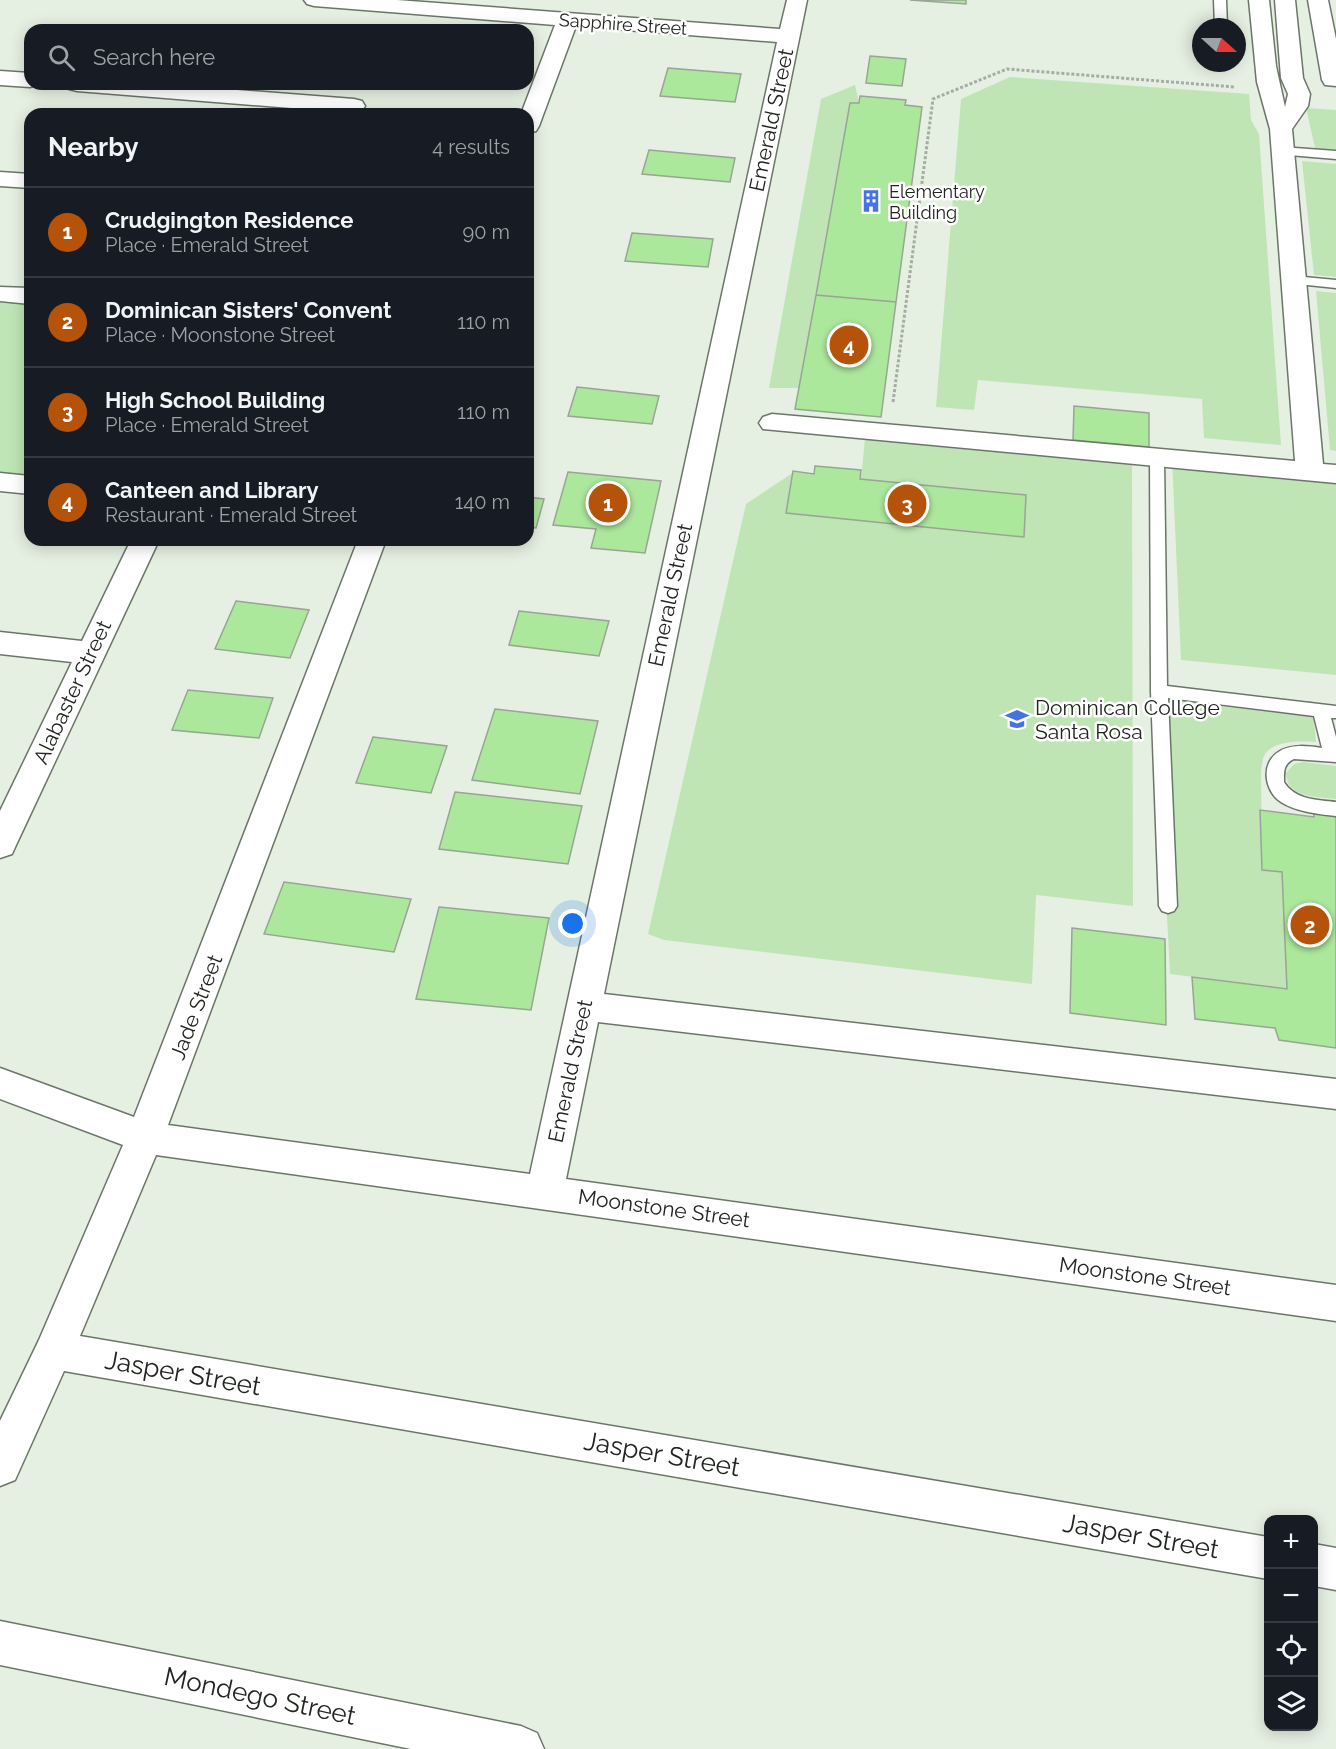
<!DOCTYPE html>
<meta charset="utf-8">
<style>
:root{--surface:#171b24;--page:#242831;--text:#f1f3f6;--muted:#9ea1a6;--line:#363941;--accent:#b45309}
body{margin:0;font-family:Raleway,sans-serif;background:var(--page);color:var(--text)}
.controls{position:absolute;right:18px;bottom:18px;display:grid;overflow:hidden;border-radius:12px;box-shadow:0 3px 15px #0003}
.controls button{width:54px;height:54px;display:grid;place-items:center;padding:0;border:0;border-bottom:2px solid var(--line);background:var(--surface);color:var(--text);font:30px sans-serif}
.compass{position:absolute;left:1192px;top:18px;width:54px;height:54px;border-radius:50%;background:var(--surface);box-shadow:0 3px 15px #0003;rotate:111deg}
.you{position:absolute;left:573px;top:924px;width:21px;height:21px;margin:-15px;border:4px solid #fff;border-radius:50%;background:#1a73e8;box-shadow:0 0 0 9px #1a73e833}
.badge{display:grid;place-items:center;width:39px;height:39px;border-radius:50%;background:var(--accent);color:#fff;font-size:20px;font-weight:700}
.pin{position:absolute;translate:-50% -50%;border:3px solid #fff;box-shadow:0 2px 6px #0006}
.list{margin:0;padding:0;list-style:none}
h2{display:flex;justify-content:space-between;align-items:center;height:78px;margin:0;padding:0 24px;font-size:26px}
h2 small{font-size:20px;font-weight:400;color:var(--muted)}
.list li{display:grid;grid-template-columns:39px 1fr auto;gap:18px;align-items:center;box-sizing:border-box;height:90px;padding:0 24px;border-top:2px solid var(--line)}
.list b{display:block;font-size:22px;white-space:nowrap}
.list p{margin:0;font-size:20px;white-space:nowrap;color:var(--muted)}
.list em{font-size:20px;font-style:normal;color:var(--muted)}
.icon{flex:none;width:33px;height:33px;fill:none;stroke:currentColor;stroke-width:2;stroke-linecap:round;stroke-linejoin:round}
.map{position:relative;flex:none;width:1336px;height:1749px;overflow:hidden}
.search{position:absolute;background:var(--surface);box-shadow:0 3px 15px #0003;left:24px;top:24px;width:510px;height:66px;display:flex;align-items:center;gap:15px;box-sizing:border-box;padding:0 21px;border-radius:18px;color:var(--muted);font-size:22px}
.panel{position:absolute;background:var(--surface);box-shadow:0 3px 15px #0003;left:24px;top:108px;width:510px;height:438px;border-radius:18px}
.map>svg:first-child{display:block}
.green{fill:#bfe5b5}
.building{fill:#ace89c;stroke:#99a497;stroke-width:1.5}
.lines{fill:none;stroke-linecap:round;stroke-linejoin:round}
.lane-casing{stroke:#6c7569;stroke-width:3}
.street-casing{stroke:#6c7569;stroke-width:3}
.path{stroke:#a4ada2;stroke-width:3;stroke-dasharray:3 2;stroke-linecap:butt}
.lane{fill:#fff;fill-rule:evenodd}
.street{fill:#fff;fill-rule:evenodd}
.labels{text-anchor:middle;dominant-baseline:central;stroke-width:5;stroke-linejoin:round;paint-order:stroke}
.far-street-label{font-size:18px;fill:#212520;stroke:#fff}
.far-poi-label{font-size:18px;fill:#212520;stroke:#fff;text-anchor:start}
.street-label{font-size:21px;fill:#212520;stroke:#fff}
.poi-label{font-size:21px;fill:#212520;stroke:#fff;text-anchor:start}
.near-street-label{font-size:26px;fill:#212520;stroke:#fff}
</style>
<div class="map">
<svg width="1336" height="1749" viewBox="0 0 1336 1749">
<rect width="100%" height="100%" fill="#e5f0e2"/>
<path class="green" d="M1010,77L1249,94L1251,120L1259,134L1281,445L1204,438L1202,399L978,380L974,410L936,407L961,99Z
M855,85L859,103H850L799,388H769L821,99Z
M1306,108L1336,110V150L1315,148Z
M1302,161L1336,164V277L1314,275Z
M1316,291L1336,293V451L1330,450Z
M0,298L30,301V478L0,474Z
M866,428L1132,454L1133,906L1036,895L1032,984L664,940L648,934L746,504L794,472L786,513L1024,537L1026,496L861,479Z
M1172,459L1336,475V675L1181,660Z
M1155,685L1205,690L1207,705L1296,714L1295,701H1312L1316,742C1301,741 1272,740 1264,756C1262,760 1262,767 1261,771L1262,869L1282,872L1287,989L1170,974Z
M1303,762L1336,766V799C1318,797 1286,798 1286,773L1294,764Z"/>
<path class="building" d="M910,0H966V4Z
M870,56L906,59L902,86L866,83Z
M668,68L741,74L735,102L660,96Z
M860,96L906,100L905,105L922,107L896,302L816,295L850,103H859Z
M649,150L735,158L730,182L642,174Z
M632,233L713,239L708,267L625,261Z
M816,295L896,302L881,417L795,409Z
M577,387L659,396L652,424L568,416Z
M1074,406L1149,413V447L1073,440Z
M815,466L861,470L860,479L1026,495L1024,537L786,513L793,471L814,474Z
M568,472L661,481L645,553L591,548L596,529L553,525Z
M528,497L544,499L536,528L528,527Z
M236,601L309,610L290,658L215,649Z
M519,611L609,621L599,656L509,645Z
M188,690L273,698L259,738L172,730Z
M495,709L598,721L580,794L472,780Z
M373,737L447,746L431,793L356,783Z
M455,792L582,806L568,864L439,849Z
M1313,807L1336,810V1048L1279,1040L1275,1028L1195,1019L1192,977L1287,989L1282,872L1262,870L1260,810L1314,817Z
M284,882L411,899L394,952L264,934Z
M439,907L549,918L531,1010L416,999Z
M1072,928L1165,939L1166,1025L1070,1013Z"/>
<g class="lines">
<g class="lane-casing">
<path id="lane" d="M1214,0H1226L1227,27H1215Z
M1281,147L1336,151V159L1277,154V148Z
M1293,276L1336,280V288L1288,283V277Z
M1157,452L1164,457L1167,686L1336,706V718H1331L1336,737V762L1294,759C1283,764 1284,772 1284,782C1295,800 1318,800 1336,802V816C1318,814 1297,812 1281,802C1264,791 1260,762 1280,751C1292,744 1308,746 1322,748L1314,716L1168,698L1177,906L1174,911L1168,913L1162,911L1159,906L1151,691L1150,457Z"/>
</g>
<g class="street-casing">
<path id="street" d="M304,0H397L780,29L787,0H807L604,994L1336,1079V1109L598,1022L566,1179L1336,1285V1321L156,1155L80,1336L1268,1537V1579L64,1371L15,1480L0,1486V1421L39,1340L123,1145L0,1099V1068L134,1117L358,540H386L168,1125L530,1174L777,42L576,26L539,126L536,131L528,133V114H521L555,25L314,6L307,4Z
M1249,0H1269L1276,66L1285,107L1288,94L1281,78L1275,0H1295L1303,78L1310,94L1308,106L1292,129L1323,464L1336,465V483L763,429L759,423L763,417L772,414L1295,461L1270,129L1257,82Z
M1308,0H1328L1336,39V86L1325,85L1322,80Z
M0,71L30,73V84H38L30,87L0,85Z
M66,84H161L354,99L362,101L365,106L362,111L354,113L77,91L69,89Z
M0,172L30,174V188L0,186Z
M0,287L30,288V304L0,301Z
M0,473L30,476V494L0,491Z
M131,540H159L16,845L12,854L0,858V811L72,662L0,654V632L82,641Z
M1314,1544L1336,1548V1590L1314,1586Z
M0,1621L521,1726L537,1733L544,1749H411L0,1665Z"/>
</g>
<path class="path" d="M893,402L933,99L1007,69L1235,87"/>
<use href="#lane" class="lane"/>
<use href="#street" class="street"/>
</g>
<defs>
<g id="building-bare" transform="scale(1.8)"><path d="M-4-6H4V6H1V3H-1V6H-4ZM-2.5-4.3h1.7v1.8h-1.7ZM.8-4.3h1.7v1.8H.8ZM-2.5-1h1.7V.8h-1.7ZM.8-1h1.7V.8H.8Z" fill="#4572e4" stroke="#fff" stroke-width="2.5" paint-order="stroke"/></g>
<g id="university-bare" transform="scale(1.8)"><path d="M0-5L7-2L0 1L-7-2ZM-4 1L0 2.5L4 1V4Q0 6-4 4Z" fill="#4572e4" stroke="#fff" stroke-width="2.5" paint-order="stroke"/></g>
</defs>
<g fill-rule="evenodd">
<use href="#building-bare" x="871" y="201"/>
<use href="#university-bare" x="1017" y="719"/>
</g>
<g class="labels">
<g class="far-street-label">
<text transform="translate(623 24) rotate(4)">Sapphire Street</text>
</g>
<g class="far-poi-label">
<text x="889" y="191">Elementary<tspan x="889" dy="21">Building</tspan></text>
</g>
<g class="street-label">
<text transform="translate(771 120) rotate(-78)">Emerald Street</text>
<text transform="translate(670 595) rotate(-78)">Emerald Street</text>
<text transform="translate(72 692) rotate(-65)">Alabaster Street</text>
<text transform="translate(196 1007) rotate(-69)">Jade Street</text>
<text transform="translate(570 1071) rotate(-78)">Emerald Street</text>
<text transform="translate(664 1208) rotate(8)">Moonstone Street</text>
<text transform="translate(1145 1276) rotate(8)">Moonstone Street</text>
</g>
<g class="poi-label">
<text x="1035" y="707">Dominican College<tspan x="1035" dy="24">Santa Rosa</tspan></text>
</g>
<g class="near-street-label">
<text transform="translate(183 1373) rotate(10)">Jasper Street</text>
<text transform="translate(662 1454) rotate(10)">Jasper Street</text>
<text transform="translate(1141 1536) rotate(10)">Jasper Street</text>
<text transform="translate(260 1696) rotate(12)">Mondego Street</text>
</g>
</g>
</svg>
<div class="controls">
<button>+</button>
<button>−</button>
<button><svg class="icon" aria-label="locate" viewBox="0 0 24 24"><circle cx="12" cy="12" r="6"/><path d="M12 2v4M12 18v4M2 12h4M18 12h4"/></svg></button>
<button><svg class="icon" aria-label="layers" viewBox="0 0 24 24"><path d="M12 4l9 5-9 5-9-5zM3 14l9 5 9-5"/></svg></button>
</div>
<svg class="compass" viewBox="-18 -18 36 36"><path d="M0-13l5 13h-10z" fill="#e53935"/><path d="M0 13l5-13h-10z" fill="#9ea1a6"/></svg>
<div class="you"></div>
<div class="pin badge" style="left:608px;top:503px">1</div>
<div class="pin badge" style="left:1310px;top:925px">2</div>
<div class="pin badge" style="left:907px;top:504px">3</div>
<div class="pin badge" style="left:849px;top:345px">4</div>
<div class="search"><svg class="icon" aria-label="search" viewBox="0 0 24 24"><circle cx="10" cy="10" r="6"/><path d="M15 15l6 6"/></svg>Search here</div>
<section class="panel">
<h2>Nearby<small>4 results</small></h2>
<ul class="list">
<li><span class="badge">1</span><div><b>Crudgington Residence</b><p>Place · Emerald Street</p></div><em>90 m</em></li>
<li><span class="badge">2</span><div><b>Dominican Sisters' Convent</b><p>Place · Moonstone Street</p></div><em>110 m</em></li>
<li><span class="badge">3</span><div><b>High School Building</b><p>Place · Emerald Street</p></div><em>110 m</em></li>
<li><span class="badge">4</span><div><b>Canteen and Library</b><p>Restaurant · Emerald Street</p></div><em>140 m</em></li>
</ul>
</section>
</div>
